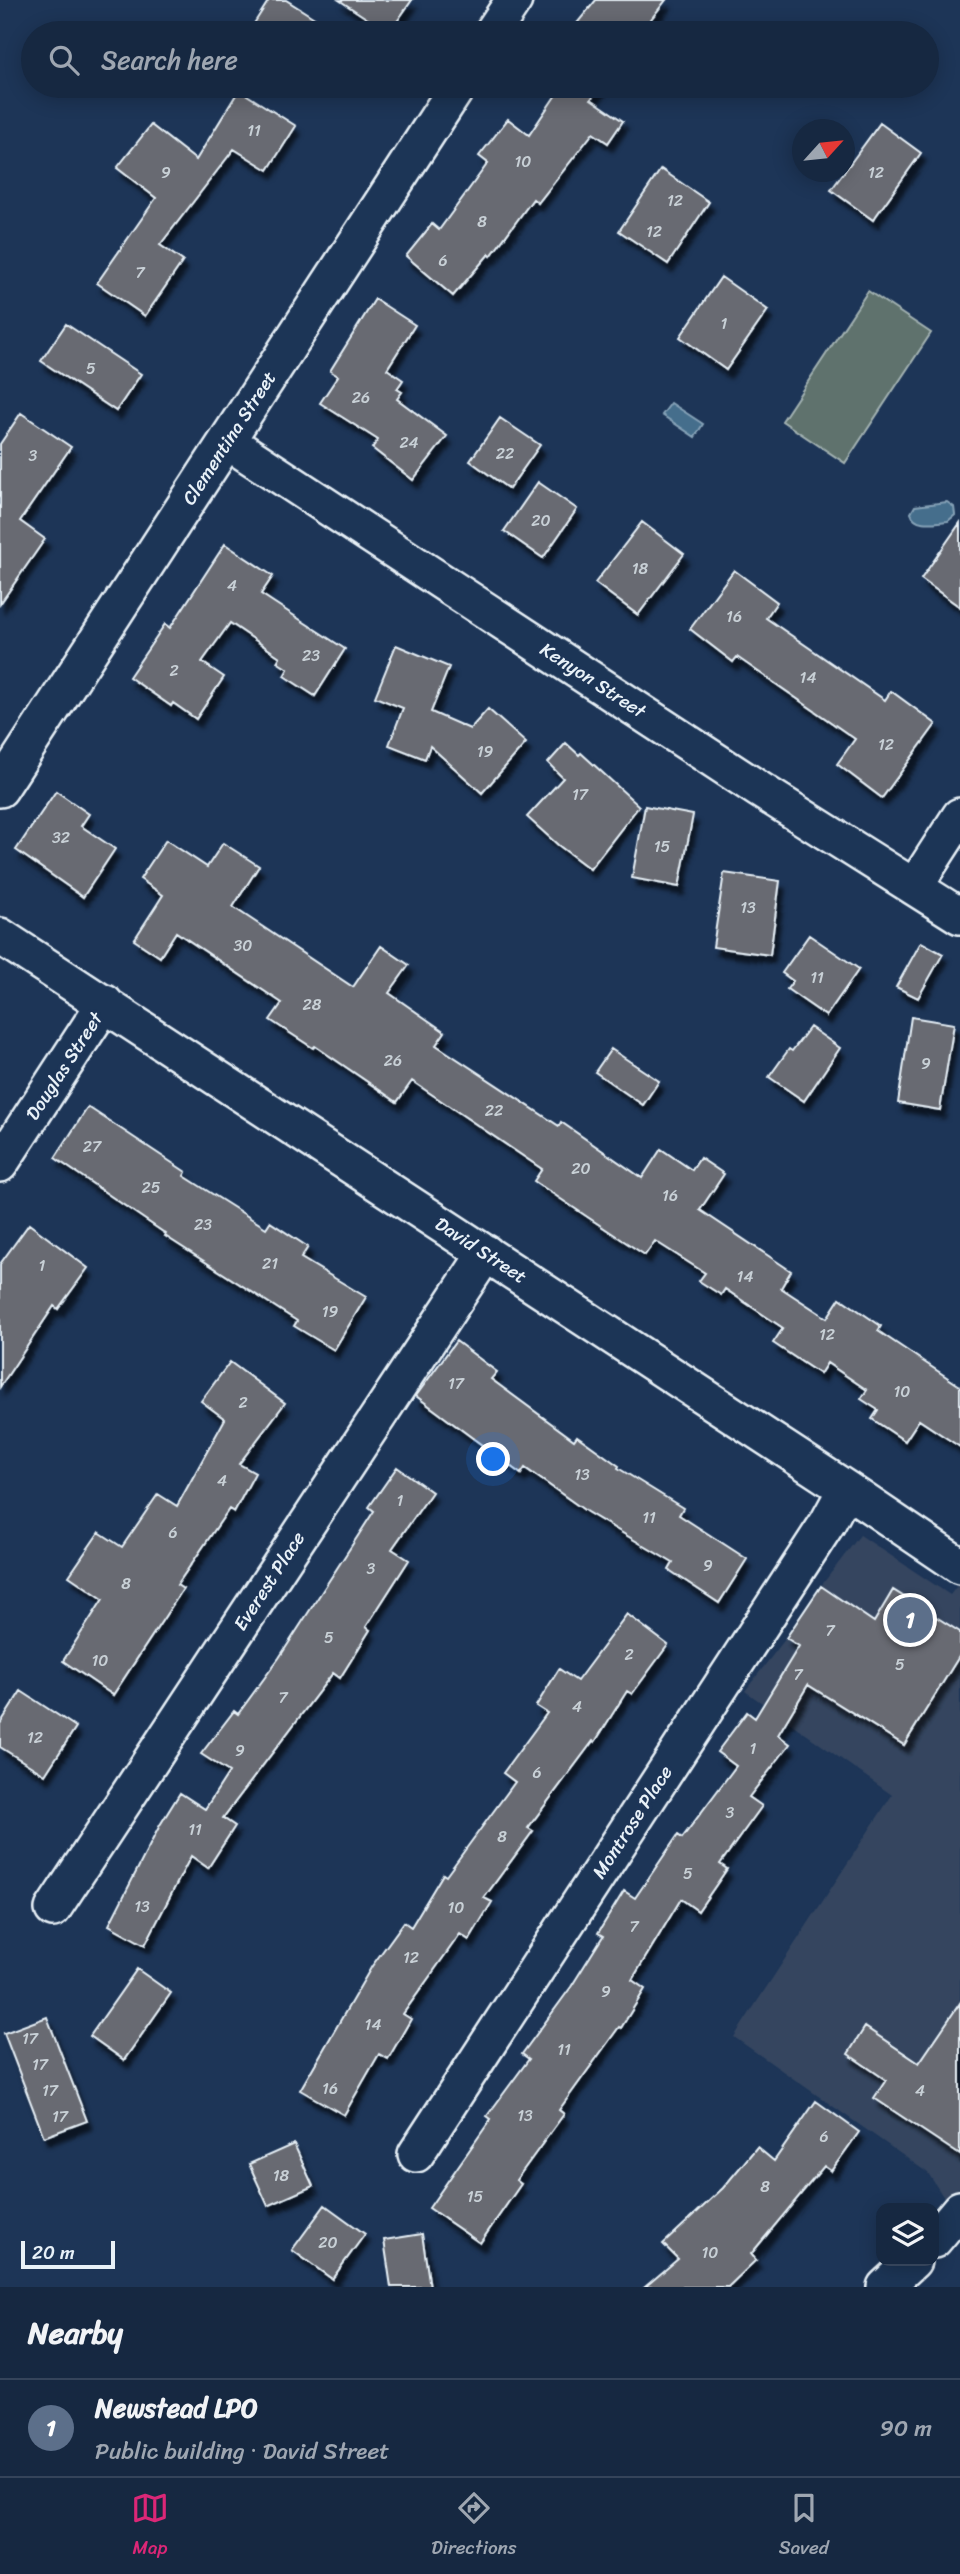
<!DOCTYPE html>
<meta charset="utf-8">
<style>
:root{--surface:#162841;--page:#1f3048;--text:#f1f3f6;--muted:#9ea6b1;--line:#35445a;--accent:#db2777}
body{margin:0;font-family:Sriracha,sans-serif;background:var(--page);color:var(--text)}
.controls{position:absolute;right:21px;bottom:21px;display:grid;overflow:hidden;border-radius:14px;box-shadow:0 4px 18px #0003}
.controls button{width:63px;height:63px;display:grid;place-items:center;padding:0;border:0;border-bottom:2px solid var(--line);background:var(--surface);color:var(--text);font:35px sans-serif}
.compass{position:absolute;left:792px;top:119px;width:63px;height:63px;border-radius:50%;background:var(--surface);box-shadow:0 4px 18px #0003;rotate:63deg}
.scale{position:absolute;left:21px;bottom:18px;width:94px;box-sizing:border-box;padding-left:7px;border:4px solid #e8f1f8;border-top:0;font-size:19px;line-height:24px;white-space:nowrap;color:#e8f1f8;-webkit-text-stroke:5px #1d3557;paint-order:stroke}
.you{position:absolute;left:494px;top:1460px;width:24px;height:24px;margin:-18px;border:5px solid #fff;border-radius:50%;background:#1a73e8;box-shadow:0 0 0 10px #1a73e833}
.badge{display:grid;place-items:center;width:46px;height:46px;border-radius:50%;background:var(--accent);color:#fff;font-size:23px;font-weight:700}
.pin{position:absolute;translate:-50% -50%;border:4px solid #fff;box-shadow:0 2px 7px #0006}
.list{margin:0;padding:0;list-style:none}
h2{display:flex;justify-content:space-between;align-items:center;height:91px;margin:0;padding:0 28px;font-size:30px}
h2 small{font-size:23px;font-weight:400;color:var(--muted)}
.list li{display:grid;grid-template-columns:46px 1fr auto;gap:21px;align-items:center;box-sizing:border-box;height:98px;padding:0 28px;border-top:2px solid var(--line)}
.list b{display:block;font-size:26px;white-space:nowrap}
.list p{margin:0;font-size:23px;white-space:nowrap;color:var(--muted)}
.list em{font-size:23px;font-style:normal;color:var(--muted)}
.icon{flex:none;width:38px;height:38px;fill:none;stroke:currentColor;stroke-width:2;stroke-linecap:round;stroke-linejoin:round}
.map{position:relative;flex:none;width:960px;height:2287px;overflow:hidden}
.search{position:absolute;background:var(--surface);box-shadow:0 4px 18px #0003;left:21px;right:21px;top:21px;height:77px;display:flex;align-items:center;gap:18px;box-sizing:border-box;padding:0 24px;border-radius:38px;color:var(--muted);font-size:26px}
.sheet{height:189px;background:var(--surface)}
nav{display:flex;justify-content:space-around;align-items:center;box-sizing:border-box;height:98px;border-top:2px solid var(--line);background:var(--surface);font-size:19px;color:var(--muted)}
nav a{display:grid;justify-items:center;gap:4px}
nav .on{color:var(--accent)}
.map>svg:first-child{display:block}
.built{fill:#34455f}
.green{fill:#5e726d;stroke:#a3b2b2;stroke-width:2}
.water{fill:#456e8c;stroke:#86a2b7;stroke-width:2}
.building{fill:#686b72;stroke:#e8f1f8;stroke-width:2;filter:url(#shadow)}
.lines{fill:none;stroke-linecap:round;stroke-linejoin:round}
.minor-casing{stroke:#e8f1f8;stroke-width:40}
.minor{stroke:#1d3557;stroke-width:35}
.labels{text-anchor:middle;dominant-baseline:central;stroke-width:6;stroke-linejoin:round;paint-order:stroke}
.number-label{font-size:16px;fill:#c8d0d6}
.street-label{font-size:19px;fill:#e8f1f8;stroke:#1d3557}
</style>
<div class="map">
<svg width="960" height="2287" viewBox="0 0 960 2287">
<defs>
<filter id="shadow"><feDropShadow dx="4.5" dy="8" stdDeviation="2" flood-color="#0009"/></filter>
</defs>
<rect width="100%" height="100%" fill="#1d3557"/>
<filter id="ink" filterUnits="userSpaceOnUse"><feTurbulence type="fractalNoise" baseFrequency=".0143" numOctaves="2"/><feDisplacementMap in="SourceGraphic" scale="14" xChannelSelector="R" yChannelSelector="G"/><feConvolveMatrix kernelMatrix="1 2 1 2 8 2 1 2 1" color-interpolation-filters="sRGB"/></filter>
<g filter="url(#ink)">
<path class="built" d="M860,1535L950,1595L960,1582V2223L928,2173L734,2037L892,1795L745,1691L786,1638L821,1586Z"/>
<path class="green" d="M868,291L931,333L845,463L782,421Z"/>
<path class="water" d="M671,403L703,424L695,437L662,415Z
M947,502L954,507L955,515L948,521C935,522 915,527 911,513L915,506Z"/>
<path class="building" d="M269,0H286L338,33H248Z
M339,0H412L389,33Z
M596,0H666L640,33H569Z
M562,86H601L591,99L623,121L608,143L593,133L538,203L533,199L491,256L489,254L453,296L406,256L432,224L439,230L488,163L479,156L508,119L529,135Z
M239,90L296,126L268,170L234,149L160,245L183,261L145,316L97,283L156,198L117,168L151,125L196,160Z
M880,123L921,153L873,220L831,190Z
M661,169L709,202L668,264L619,231Z
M721,277L768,310L726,370L680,337Z
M375,299L415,325L387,369L403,380L397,389L402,392L397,399L447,436L413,480L372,448L378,440L320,403L338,376L330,371Z
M66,324L141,374L116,411L41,361Z
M21,413L71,447L20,521L45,539L0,604V444Z
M500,418L540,445L509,489L470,461Z
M538,482L577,509L543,558L504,531Z
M642,522L684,554L638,615L595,583Z
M960,523V607L921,579Z
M225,544L273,576L261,594L345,649L315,696L284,676L288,669L277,662L280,657L230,623L202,662L224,677L196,719L173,703L171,706L129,677L165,624L170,628Z
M734,570L777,602L766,618L885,700L891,691L936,724L882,798L837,764L855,739L737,657L733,662L690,629Z
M396,645L449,667L431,712L470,729L488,709L526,743L482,793L430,746L425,759L389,745L403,708L375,697Z
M566,743L579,755L581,753L639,806L590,869L558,845L527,817L563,778L548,763Z
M56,791L89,814L81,826L115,849L83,897L16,850Z
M645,806L693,815L679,887L632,878Z
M166,840L207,867L223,843L259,866L233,907L353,987L381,946L409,965L389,993L445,1032L436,1045L559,1126L561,1122L642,1178L661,1149L692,1170L700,1158L724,1174L700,1210L791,1271L781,1288L827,1318L840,1298L881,1326L878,1331L960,1386V1447L919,1420L905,1441L872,1419L878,1410L861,1399L867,1390L827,1363L820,1374L773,1343L783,1328L725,1289L721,1295L699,1281L705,1273L655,1241L645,1255L589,1218L534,1181L542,1169L412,1081L397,1102L315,1046L313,1048L270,1020L282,1003L176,932L160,957L134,940L163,895L140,879Z
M724,873L780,881L770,955L713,947Z
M809,935L859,969L826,1016L787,989L793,981L782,973Z
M921,942L943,954L918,998L896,987Z
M911,1017L954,1024L940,1110L898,1103Z
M810,1027L840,1048L804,1101L769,1077L789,1049L792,1051Z
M611,1049L659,1081L643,1105L595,1072Z
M88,1107L186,1172L184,1176L266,1228L270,1222L308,1247L301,1258L366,1297L334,1350L294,1326L297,1321L165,1236L166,1234L55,1158Z
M29,1224L88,1268L58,1309L54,1306L0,1387V1264Z
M456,1341L497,1372L491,1379L574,1440L577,1436L619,1466L618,1468L683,1508L679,1515L747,1559L719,1603L669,1570L673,1563L587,1512L525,1468L521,1474L416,1396Z
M230,1362L285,1403L239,1464L255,1473L234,1512L229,1509L177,1585L183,1589L113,1695L63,1661L103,1599L69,1576L99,1532L122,1547L158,1494L177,1506L225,1419L201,1401Z
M397,1467L432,1492L392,1549L409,1560L366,1627L370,1630L340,1678L333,1673L223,1818L235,1826L208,1868L191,1856L145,1945L109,1925L160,1825L180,1793L205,1809L229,1772L201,1754L234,1711L238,1714L279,1658L374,1511L369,1507Z
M821,1586L874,1622L893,1590L960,1632V1655L904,1745L808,1685L778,1735L790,1744L749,1797L762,1806L720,1864L727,1869L698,1911L681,1899L632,1980L645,1989L621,2028L619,2027L559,2110L564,2114L516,2180L521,2184L480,2243L429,2208L491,2119L487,2116L529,2059L522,2054L571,1987L603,1936L598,1933L624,1891L635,1898L678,1835L682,1838L736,1766L717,1752L747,1712L755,1718L799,1646L786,1638Z
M627,1614L668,1645L632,1694L627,1691L595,1742L593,1741L528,1828L533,1831L484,1898L492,1902L469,1940L460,1934L403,2014L411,2019L388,2059L379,2054L344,2115L300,2090L372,1966L404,1922L411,1927L443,1874L446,1876L515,1782L503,1773L547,1713L536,1706L559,1669L577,1681Z
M21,1691L76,1727L45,1775L0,1747V1724Z
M137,1969L171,1993L124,2060L90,2036Z
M960,2003V2155L874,2098L886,2080L848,2054L865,2027L919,2063Z
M47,2017L87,2121L44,2137L4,2033Z
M816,2101L859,2132L831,2171L824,2166L751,2254L756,2260L728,2287H645L678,2259L663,2244L723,2188L757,2147L774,2161Z
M294,2144L313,2186L268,2206L249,2164Z
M325,2205L365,2234L332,2279L292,2250Z
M422,2234L430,2287H391L384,2240Z"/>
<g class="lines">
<g class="minor-casing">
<path id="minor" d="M492,33L514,0
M227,441L760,790L960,916
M0,789L458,86
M914,887L960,816
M0,936L846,1489L960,1566
M0,1164L105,1003
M53,1909L486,1253
M416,2154L828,1522L846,1489
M934,2240L960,2209
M885,2287L913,2261"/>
</g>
<use href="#minor" class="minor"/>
</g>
</g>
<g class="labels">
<g class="number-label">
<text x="254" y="130">11</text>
<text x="523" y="161">10</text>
<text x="166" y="172">9</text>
<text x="876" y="172">12</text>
<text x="675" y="200">12</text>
<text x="482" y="221">8</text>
<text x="654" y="231">12</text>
<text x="443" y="260">6</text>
<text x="140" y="272">7</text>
<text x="724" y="323">1</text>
<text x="91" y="368">5</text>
<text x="361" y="397">26</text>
<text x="409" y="442">24</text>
<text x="505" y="453">22</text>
<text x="33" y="455">3</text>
<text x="541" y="520">20</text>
<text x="640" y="568">18</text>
<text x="232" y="585">4</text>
<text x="734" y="616">16</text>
<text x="311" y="655">23</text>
<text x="174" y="670">2</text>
<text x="808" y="677">14</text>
<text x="886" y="744">12</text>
<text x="485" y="751">19</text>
<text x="580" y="794">17</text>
<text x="61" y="837">32</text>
<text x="662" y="846">15</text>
<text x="748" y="907">13</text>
<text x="243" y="945">30</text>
<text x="817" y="977">11</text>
<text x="312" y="1004">28</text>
<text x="393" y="1060">26</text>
<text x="926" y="1063">9</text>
<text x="494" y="1110">22</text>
<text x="92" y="1146">27</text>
<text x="581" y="1168">20</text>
<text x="151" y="1187">25</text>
<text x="670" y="1195">16</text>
<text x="203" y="1224">23</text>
<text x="270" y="1263">21</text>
<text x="42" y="1265">1</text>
<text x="745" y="1276">14</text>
<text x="330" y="1311">19</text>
<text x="827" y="1334">12</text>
<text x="456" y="1383">17</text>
<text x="902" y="1391">10</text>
<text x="243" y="1402">2</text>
<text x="582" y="1474">13</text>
<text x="222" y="1480">4</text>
<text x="400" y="1500">1</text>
<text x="649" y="1517">11</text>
<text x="173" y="1532">6</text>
<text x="708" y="1565">9</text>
<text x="371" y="1568">3</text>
<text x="126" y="1583">8</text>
<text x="830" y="1630">7</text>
<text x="329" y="1637">5</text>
<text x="629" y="1654">2</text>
<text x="100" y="1660">10</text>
<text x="900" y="1664">5</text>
<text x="798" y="1674">7</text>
<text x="283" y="1697">7</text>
<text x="577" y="1706">4</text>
<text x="35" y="1737">12</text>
<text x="753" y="1748">1</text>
<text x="240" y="1750">9</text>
<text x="537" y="1772">6</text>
<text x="730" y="1812">3</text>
<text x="195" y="1829">11</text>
<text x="502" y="1836">8</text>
<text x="688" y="1873">5</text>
<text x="142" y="1906">13</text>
<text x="456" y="1907">10</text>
<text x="634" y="1926">7</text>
<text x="411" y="1957">12</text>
<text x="606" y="1991">9</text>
<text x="373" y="2024">14</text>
<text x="30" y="2038">17</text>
<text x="564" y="2049">11</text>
<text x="40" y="2064">17</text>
<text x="330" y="2088">16</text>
<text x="50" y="2090">17</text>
<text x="920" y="2090">4</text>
<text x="525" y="2115">13</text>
<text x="60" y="2116">17</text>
<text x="824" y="2136">6</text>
<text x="281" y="2175">18</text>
<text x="765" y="2186">8</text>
<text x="475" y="2196">15</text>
<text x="328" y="2242">20</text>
<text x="710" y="2252">10</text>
</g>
<g class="street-label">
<text transform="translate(229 438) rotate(-57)">Clementina Street</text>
<text transform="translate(593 680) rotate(33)">Kenyon Street</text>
<text transform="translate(64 1066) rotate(-57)">Douglas Street</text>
<text transform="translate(481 1250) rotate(33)">David Street</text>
<text transform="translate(269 1581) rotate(-57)">Everest Place</text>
<text transform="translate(632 1822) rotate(-57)">Montrose Place</text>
</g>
</g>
</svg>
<div class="controls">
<button><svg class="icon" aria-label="layers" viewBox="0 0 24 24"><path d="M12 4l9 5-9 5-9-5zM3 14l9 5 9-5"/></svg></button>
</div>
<svg class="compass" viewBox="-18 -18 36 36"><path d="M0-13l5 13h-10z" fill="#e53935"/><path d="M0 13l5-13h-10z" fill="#9ea6b1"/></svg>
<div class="scale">20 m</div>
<div class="you"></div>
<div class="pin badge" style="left:910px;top:1620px;background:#5c6f8a">1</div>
<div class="search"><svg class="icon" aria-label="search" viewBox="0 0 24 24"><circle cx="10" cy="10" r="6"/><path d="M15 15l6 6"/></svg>Search here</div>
</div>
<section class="sheet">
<h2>Nearby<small></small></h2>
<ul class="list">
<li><span class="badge" style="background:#5c6f8a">1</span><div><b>Newstead LPO</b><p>Public building · David Street</p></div><em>90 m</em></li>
</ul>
</section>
<nav>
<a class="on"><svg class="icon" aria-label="map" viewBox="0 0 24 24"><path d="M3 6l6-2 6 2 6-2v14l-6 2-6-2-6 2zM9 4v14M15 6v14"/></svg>Map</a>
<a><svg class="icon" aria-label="directions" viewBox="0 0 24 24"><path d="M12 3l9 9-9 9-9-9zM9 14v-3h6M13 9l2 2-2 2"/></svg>Directions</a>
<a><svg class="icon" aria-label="saved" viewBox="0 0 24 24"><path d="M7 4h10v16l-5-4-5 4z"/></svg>Saved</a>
</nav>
